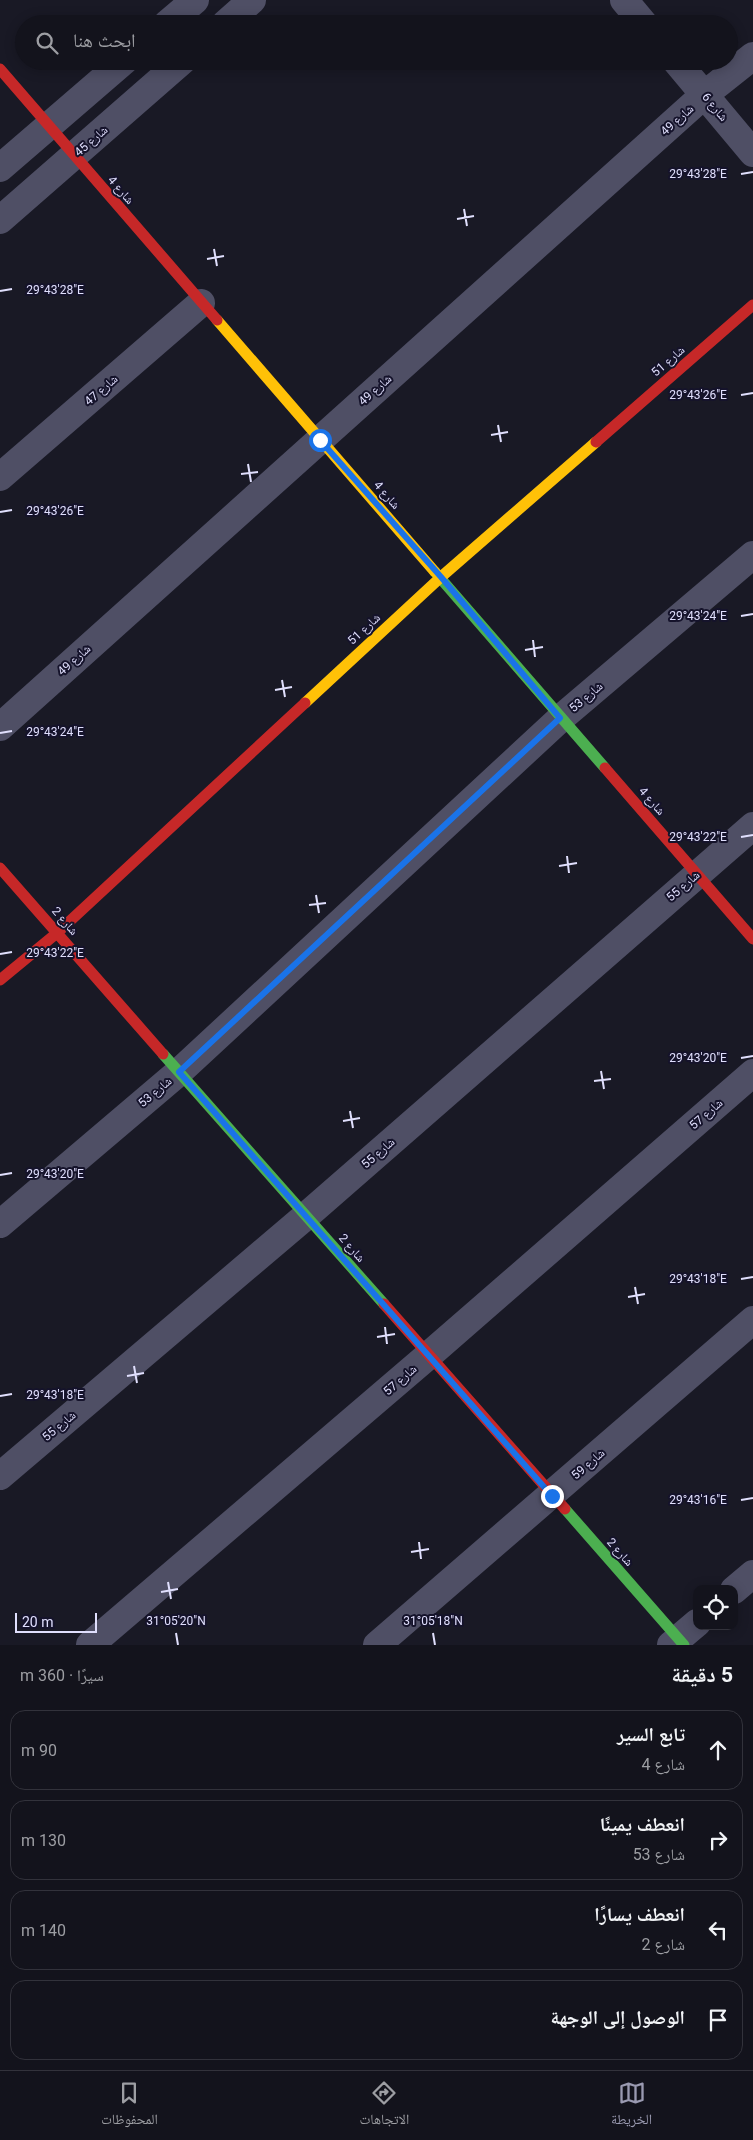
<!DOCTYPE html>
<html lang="ar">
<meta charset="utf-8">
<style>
:root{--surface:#13131c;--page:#1c1c25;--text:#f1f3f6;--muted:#9d9ea3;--line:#32323b;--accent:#9a9ab1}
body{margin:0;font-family:Roboto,"Noto Naskh Arabic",sans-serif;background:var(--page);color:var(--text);direction:rtl}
.controls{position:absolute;right:15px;bottom:15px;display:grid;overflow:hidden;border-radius:10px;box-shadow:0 2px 12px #0003}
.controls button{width:45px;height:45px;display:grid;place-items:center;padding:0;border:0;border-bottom:1px solid var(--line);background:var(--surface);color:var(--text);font:25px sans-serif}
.scale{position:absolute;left:15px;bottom:12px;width:82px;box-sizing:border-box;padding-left:5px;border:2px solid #e0dffd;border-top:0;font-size:14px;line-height:18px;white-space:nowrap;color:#e0dffd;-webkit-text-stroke:4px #15132b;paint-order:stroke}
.stop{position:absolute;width:15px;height:15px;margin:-11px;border:4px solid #1a73e8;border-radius:50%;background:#fff}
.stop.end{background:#1a73e8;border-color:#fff;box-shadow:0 1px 5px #0008}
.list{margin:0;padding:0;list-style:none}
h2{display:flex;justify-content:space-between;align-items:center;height:65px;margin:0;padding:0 20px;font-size:21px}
h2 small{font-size:16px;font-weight:400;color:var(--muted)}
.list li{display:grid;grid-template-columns:32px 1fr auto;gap:15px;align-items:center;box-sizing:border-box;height:80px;margin:0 10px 10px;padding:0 10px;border:1px solid var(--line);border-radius:15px}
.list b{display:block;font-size:19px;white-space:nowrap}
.list p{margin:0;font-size:16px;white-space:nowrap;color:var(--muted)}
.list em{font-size:16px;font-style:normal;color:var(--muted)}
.icon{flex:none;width:28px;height:28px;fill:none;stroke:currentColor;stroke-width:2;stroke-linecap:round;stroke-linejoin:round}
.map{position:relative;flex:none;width:753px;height:1645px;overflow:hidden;direction:ltr}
.search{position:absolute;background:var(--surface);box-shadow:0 2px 12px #0003;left:15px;right:15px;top:15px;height:55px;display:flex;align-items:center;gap:12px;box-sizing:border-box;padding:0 18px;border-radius:28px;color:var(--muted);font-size:19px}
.sheet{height:425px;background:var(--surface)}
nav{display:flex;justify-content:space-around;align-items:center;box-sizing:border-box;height:70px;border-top:1px solid var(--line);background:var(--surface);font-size:14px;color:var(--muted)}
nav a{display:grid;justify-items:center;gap:2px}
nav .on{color:var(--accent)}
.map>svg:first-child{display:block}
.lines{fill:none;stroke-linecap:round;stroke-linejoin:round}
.street{stroke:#4f4f65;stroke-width:28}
.fast{stroke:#4caf50;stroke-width:11}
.slow{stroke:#ffc107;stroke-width:11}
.jam{stroke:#c62828;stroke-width:11}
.route{stroke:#1a73e8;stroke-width:6}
.ticks{fill:none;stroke:#e0dffd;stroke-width:2}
.labels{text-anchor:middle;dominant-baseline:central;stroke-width:4;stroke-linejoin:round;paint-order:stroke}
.street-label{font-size:12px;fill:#e0dffd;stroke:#15132b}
.ticks-label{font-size:12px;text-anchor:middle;fill:#e0dffd;stroke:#15132b;stroke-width:4;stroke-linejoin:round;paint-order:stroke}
</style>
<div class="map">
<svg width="753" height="1645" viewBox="0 0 753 1645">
<rect width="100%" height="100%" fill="#191925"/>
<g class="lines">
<path class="street" d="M624,0L644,24
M167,24L195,0
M225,24L252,0
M676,61L753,153
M0,168L124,61
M0,220L182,61
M0,477L201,303
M0,727L704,95L753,56
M0,1224L179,1072L561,718L753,555
M0,1476L306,1216L753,826
M734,1590L753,1574
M90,1645L429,1355L753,1073
M377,1645L753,1320
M671,1645L697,1623"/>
<path class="fast" d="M435,572L605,768
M163,1054L384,1304
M565,1509L684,1645"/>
<path class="slow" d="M217,320L435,572
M305,703L441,577L596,442"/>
<path class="jam" d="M0,69L217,320
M596,442L753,305
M605,768L753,939
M0,868L163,1054
M0,980L57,933L305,703
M384,1304L565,1509"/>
</g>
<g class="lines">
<path class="route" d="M320,440L441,577L560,718L179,1072L552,1496"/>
</g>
<path class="ticks" d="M741,174L753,172M464,209L467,226M457,219L474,216M214,249L217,266M207,259L224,256M0,291L12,289M741,395L753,393M498,425L501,442M491,435L508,432M248,464L251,482M241,474L258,472M0,512L12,510M741,616L753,614M533,640L535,657M525,650L543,647M282,680L285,697M275,690L292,687M0,733L12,731M741,837L753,835M567,856L569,873M559,866L577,863M316,895L319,913M309,905L326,903M0,954L12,952M741,1058L753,1056M601,1071L604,1089M594,1081L611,1079M350,1111L353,1128M343,1121L360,1118M0,1175L12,1173M741,1279L753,1277M635,1287L638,1304M628,1297L645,1294M385,1327L387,1344M377,1337L395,1334M134,1366L137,1383M127,1376L144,1373M0,1396L12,1394M741,1500L753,1498M419,1542L421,1559M411,1552L429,1549M168,1582L171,1599M161,1592L178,1589M176,1633L178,1645M433,1633L435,1645"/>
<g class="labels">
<g class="street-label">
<text transform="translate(715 107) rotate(50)">شارع 6</text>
<text transform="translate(677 120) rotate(-42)">شارع 49</text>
<text transform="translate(91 141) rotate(-41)">شارع 45</text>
<text transform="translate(121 190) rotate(49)">شارع 4</text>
<text transform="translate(668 361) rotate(-41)">شارع 51</text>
<text transform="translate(101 390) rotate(-41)">شارع 47</text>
<text transform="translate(375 390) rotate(-42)">شارع 49</text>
<text transform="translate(387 495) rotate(49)">شارع 4</text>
<text transform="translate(364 629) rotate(-43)">شارع 51</text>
<text transform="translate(74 660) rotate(-42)">شارع 49</text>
<text transform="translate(586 697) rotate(-40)">شارع 53</text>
<text transform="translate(652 801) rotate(49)">شارع 4</text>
<text transform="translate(683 886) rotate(-41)">شارع 55</text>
<text transform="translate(65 921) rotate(49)">شارع 2</text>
<text transform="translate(155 1092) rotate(-40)">شارع 53</text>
<text transform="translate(706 1114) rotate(-41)">شارع 57</text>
<text transform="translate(378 1153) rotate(-41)">شارع 55</text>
<text transform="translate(352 1248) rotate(49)">شارع 2</text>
<text transform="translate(400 1380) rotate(-41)">شارع 57</text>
<text transform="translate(59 1426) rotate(-40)">شارع 55</text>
<text transform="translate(588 1464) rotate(-41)">شارع 59</text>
<text transform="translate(620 1552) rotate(48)">شارع 2</text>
</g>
</g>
<g class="ticks-label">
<text x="698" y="178">29°43'28"E</text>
<text x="55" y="294">29°43'28"E</text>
<text x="698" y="399">29°43'26"E</text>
<text x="55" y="515">29°43'26"E</text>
<text x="698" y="620">29°43'24"E</text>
<text x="55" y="736">29°43'24"E</text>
<text x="698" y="841">29°43'22"E</text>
<text x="55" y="957">29°43'22"E</text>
<text x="698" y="1062">29°43'20"E</text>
<text x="55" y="1178">29°43'20"E</text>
<text x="698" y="1283">29°43'18"E</text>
<text x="55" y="1399">29°43'18"E</text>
<text x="698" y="1504">29°43'16"E</text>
<text x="176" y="1625">31°05'20"N</text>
<text x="433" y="1625">31°05'18"N</text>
</g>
</svg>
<div class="controls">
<button><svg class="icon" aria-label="locate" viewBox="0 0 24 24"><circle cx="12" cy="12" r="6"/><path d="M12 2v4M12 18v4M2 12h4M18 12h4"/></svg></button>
</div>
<div class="scale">20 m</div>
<div class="stop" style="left:320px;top:440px"></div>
<div class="stop end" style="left:552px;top:1496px"></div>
<div class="search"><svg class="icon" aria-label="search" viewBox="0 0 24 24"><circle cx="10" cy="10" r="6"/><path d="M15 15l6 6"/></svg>ابحث هنا</div>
</div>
<section class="sheet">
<h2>5 دقيقة<small>سيرًا · 360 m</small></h2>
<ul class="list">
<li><svg class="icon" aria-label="ahead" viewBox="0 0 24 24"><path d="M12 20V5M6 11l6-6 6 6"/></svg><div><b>تابع السير</b><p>شارع 4</p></div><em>90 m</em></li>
<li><svg class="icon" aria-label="right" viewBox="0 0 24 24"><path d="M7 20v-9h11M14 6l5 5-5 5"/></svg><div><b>انعطف يمينًا</b><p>شارع 53</p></div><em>130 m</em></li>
<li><svg class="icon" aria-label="left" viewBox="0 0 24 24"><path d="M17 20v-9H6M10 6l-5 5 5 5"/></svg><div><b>انعطف يسارًا</b><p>شارع 2</p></div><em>140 m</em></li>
<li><svg class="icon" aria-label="arrive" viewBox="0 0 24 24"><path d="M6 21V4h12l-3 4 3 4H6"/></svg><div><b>الوصول إلى الوجهة</b></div></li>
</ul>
</section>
<nav>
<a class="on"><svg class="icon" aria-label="map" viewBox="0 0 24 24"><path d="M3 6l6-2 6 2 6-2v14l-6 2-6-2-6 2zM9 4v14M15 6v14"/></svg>الخريطة</a>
<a><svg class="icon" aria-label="directions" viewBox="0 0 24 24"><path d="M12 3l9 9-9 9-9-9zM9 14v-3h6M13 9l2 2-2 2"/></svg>الاتجاهات</a>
<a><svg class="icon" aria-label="saved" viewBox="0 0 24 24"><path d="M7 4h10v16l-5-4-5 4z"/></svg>المحفوظات</a>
</nav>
